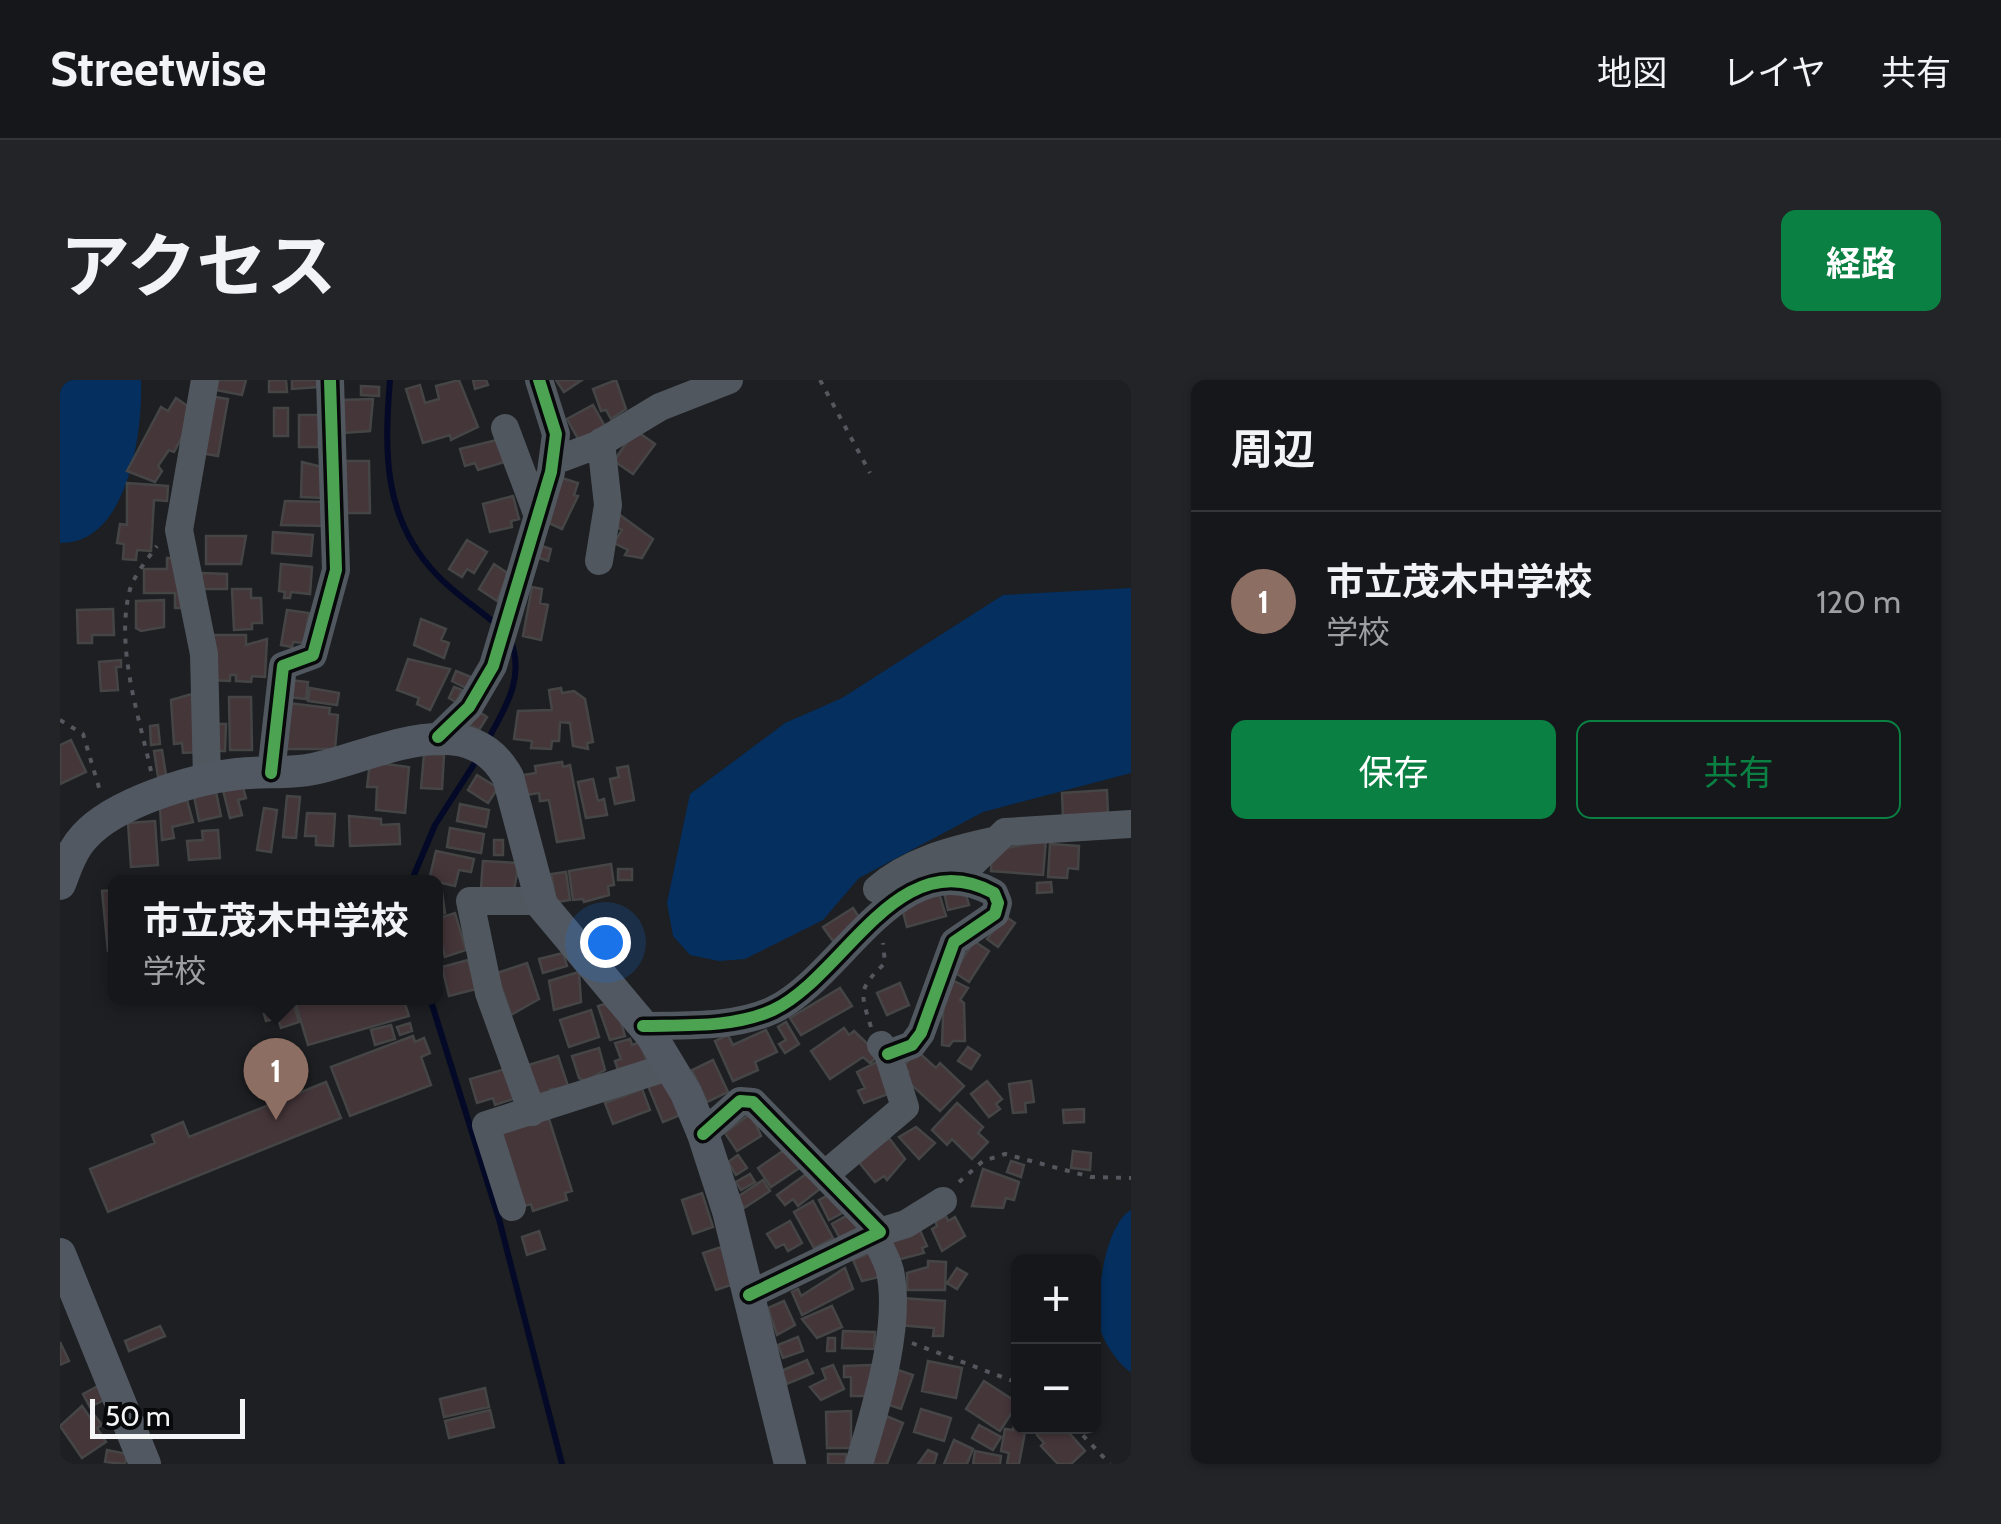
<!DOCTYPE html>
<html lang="ja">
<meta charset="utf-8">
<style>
:root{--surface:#16171a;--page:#232427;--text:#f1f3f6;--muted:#9e9fa2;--line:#353639;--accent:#0b8043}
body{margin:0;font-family:Cabin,"Noto Sans JP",sans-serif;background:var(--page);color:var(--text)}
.controls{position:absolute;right:30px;bottom:30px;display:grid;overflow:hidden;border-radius:15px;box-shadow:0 2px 8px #0004}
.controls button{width:90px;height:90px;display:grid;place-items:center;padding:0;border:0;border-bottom:2px solid var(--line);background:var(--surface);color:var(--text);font:50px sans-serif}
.scale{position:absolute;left:30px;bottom:25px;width:155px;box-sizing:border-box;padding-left:10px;border:5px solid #f3f5f7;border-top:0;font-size:28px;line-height:35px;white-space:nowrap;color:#f3f5f7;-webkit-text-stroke:8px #08090a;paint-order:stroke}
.you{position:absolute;left:545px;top:562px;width:35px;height:35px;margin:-25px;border:8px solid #fff;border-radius:50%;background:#1a73e8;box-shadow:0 0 0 15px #1a73e833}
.badge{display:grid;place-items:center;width:65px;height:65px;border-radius:50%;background:var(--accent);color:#fff;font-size:32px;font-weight:700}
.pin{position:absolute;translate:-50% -82px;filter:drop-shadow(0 2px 5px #0008)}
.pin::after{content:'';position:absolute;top:52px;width:35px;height:30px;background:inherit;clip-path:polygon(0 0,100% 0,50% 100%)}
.popup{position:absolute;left:48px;top:495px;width:335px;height:130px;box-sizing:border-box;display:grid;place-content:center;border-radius:15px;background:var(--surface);filter:drop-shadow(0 2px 8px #0005);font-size:32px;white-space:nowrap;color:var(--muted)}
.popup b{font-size:38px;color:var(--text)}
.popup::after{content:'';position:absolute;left:50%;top:100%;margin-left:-20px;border:20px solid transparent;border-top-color:var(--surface)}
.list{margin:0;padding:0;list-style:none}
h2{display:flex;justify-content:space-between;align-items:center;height:130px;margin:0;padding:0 40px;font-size:42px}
h2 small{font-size:32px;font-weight:400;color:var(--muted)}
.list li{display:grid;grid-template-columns:65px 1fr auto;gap:30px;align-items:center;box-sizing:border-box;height:180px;padding:0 40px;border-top:2px solid var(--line)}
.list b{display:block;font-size:38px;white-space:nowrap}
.list p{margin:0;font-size:32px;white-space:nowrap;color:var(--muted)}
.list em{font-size:32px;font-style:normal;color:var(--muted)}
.actions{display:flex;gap:20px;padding:30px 40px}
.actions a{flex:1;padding:22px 0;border:2px solid var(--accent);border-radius:15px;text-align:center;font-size:35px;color:var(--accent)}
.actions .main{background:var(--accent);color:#fff}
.map{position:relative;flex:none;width:1071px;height:1084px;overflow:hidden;border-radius:15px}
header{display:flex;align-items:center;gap:60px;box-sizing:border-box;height:140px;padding:0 50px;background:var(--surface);border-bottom:2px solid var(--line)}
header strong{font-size:48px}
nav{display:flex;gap:55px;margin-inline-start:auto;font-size:35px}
.intro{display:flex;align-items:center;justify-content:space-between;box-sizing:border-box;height:240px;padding:0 60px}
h1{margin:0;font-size:70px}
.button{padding:25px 45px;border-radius:15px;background:var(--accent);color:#fff;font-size:35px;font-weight:700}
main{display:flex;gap:60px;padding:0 60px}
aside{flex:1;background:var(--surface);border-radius:15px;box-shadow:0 2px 8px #0004}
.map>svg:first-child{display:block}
.green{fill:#042f5f}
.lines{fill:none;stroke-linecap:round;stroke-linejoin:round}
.stream{stroke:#030927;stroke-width:6}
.building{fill:#45363a;stroke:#454546;stroke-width:2.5}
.path{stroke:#54575e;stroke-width:4;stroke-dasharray:5 8;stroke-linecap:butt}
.minor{stroke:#51575f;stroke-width:28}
.major{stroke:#515862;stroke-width:32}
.cycleway-casing{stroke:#08090a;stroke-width:19}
.cycleway{stroke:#4ca352;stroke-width:12}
</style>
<header>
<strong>Streetwise</strong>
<nav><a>地図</a><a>レイヤ</a><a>共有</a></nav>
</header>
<div class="intro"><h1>アクセス</h1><a class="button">経路</a></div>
<main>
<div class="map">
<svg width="1071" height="1084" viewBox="0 0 1071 1084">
<rect width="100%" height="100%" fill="#1d1f22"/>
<path class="green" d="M0,0H81C83,50 69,164 0,163Z
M1071,208V393L923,432L799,498L763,540L685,579L659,581L630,575L613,556L607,523L630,414L725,343L782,318L943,215Z
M1071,830V992C1058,985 1039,956 1038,940C1037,913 1046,843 1071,830Z"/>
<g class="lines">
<path class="stream" d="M330,0C324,73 323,140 378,196C396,215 419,229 438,246
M426,363C445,328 466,298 450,259
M351,502L375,445L418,378
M370,618L439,839L502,1084"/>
</g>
<path class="building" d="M153,0H186L182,15L151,9Z
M209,0H226L227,12H209Z
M232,0H260L259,7L232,9Z
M399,0L418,47L391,60L390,55L363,63L346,9L360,5L365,23L379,19L376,6Z
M413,0H426L428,5L415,9Z
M496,0H522L504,12Z
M556,0L566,29L551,39L546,30L541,31L533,9Z
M301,6L319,7V16L301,15Z
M150,16L168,19L158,76L140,73Z
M116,18L132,29L131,40L114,72L109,70L98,86L102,91L95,102L67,91L101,27L108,31Z
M313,19L310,51L283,53L280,20Z
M533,25L547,50L521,64L507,39Z
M214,28H228V56H214Z
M239,35H258L266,61H258V67H239Z
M575,50L595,64L573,94L554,81Z
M441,59L448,81L418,90L415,83L405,86L400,69Z
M285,81H309L310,133H285Z
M242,82L266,88L263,118L241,117Z
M502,98L518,103L514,115L518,116L502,149L489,143Z
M67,103L108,106L107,121L94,120L91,171L77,170L76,180L63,179L64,164L57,163L60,144L67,145Z
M453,116L459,139L451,141L452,147L430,152L423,124Z
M225,121L266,122V146L221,145Z
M560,135L593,159L582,178L565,175L568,170L554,163L562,150L554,146Z
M213,152L253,155L251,176L212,173Z
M146,156H186L181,184H146Z
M407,160L427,172L414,193L407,189L402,197L389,189Z
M482,166L491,169L488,181L479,178Z
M107,178H119L122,228H115V213H84V189H107Z
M221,184L252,187L250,214L231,212L230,218H224L225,212L219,211Z
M434,184L449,194L437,221L419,209Z
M142,193L167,194V209H142Z
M472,207L482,209L480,223L488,225L481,260L463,256Z
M172,209H191V218H201L202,243H192V249L174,250Z
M104,220V247L81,251L76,248V221Z
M53,229L54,255H32V263H18L17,230Z
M227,230L249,233L244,263L233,262L232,267L221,265Z
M361,239L386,249L381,260L389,263L384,278L354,265Z
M151,255H186V265L207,259L205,297L192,296L191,302L176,301V295H170V301L150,300Z
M348,279L390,289L370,330L357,324L359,318L337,310Z
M61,280V287H56L58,310L41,311L39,282Z
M396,291L411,297L406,308L392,301Z
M230,300L248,302L246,319L228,317Z
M394,307L402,310L396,322L389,318Z
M250,308L279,313L277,325L248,321Z
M501,308L502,313L514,311L525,319L533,362L527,363L528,369L513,366L510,343L500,342L499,361H492L491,369L471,368L472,361L454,359L458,331L492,330L489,310Z
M136,313L139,372L123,373L122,363L114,364L111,320Z
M169,317H191L192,370H170Z
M228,323L270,328L269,334L278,335L275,369H221Z
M418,331L427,337L419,350L410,345Z
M156,344H166L165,371H155Z
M98,345L100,364L91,365L90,346Z
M11,360L26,392L0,404V365Z
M102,370L106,395L98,397L94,371Z
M364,374L384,375L382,409L361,408Z
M310,382L349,387L345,433L316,430L317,407H307Z
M502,382L503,387L510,385L524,458L497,462L489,420L480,421L479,413L466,415L463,395L476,393L475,386Z
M568,386L574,420L555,424L550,399L559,397L557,388Z
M417,395L438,408L428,423L408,410Z
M533,399L538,421L544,419L547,435L526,438L518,402Z
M182,404L186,418L178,420L182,435L170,438L163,410Z
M1047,410L1048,435L1003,438L1002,413Z
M156,412L161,436L139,441L134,416Z
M227,416L240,417L236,458L223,457Z
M127,420L133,442L112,447L114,458L102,460L100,427Z
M400,424L429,430L426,447L397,441Z
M204,428L217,430L211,472L197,470Z
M247,433L275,434L273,466L256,465V456H245Z
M289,436L321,439V445L339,444L340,464L290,466Z
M95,441L98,485L71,487L68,443Z
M390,448L424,454L421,473L387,467Z
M158,450L160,478L129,480L127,461L143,460L142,451Z
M434,460H443V475H434Z
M986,460L983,495L931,491L932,471Z
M990,464L1019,466L1018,489L1008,488L1007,498L988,497Z
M376,471L414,479L411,492L399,490L395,506L369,500Z
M423,481L459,483L454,510L421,508Z
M551,484L554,505L548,506L549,515L524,522L523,519L513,520L509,491Z
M558,489H572V500H558Z
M506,492L510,520L496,522L491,494Z
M991,502L992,512L977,513V503Z
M56,510V571H48L42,511Z
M905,511L909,525L888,530L884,512Z
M382,513L385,533L376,535V514Z
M879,513L886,536L847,547L841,524Z
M793,528L802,542L773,561L763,547Z
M395,533L406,570L385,577L376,539Z
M945,536L955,543L938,567L927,559Z
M914,561L929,571L909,602L894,592Z
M503,573L507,586L483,593L479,579Z
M408,580L416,609L389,616L382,587Z
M467,583L479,619L451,635L437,593Z
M519,592L521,622L494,630L489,601Z
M892,600L908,608L900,620L904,623L905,661H893L889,666L882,665L884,610Z
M840,603L849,625L827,635L817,613Z
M780,608L792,626L741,655L730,638Z
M232,618L239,642L221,648L218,638L206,641L204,634L216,631L214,624Z
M234,618H343L349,636L248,665Z
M545,624L560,639L565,656L550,660L538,626Z
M531,630L539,657L509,667L500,640Z
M726,642L739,664L725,673L719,664L726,660L718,647Z
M350,643L352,651L340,655L337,647Z
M331,645L335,659L315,665L311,650Z
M784,648L789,655L794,651L819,675L810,683L803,677L770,699L751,671Z
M706,650L717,672L695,682L698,690L673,701L655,661L668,655L673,665Z
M353,656L355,662L364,658L370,673L361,677L371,705L290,736L271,687Z
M570,659L572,665L580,662L588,684L558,690L555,681L561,679L555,663Z
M908,667L920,675L911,689L898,681Z
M539,668L545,690L525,701L519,698L512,676Z
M857,671L876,688L880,683L904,706L880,731L844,698L849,692L843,687Z
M498,676L509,709H490L492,715L482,718L465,686Z
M653,680L668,712L647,722L632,690Z
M821,680L836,711L804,723L798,711L805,708L797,692Z
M449,688L459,717L435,725L433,718L417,723L410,699Z
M605,699L620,735L603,742L588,706Z
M234,700L239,713L266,702L281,738L48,832L30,789L95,763L92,755L123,742L129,757L214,723L209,710Z
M927,701L942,719L936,724L940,729L929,737L911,714Z
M971,701L974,722L965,723L966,732L953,733L949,704Z
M582,709L590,730L553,744L545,723Z
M897,723L923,747L918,753L928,762L912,779L892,759L887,765L872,750Z
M1024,729V742L1004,743L1003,730Z
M691,733L701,756L677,771L665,753Z
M488,736L512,811L505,813L507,820L473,831L471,824L461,827L437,752Z
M856,747L875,763L859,779L839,757Z
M829,758L845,779L827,800L824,796L815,802L798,781Z
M727,768L747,783L711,807L698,788Z
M1013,771L1031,773L1030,790L1011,788Z
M678,775L687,788L676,795L668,782Z
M951,781L964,785L961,797L947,792Z
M923,789L959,802L954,820L946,818L943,828L912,826Z
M749,792L761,808L738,826L733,819L725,825L717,815Z
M690,794L695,802L681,810L676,802Z
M703,800L710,811L684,828L677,817Z
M776,811L786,831L769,840L759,820Z
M642,813L653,847L633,854L622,820Z
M753,821L773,858L754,868L734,832Z
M793,832L803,848L781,860L772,844Z
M886,836L888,841L895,837L905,856L882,871L872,849L877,846L875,841Z
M730,841L742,863L728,871L724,864L716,868L707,854Z
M859,848L867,866L862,868L864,873L837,880L829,862Z
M479,851L485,869L467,875L462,857Z
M661,867L674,904L656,910L643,873Z
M812,872L823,896L802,901L793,880Z
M868,881L886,882L885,910H847V893L868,887Z
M785,888L793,909L742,935L732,912L738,909L741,916Z
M897,888L907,894L897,909L887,903Z
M841,918L885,921L883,956H873L874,948L838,945Z
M724,921L735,945L717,955L708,928Z
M772,926L782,947L757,958L742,939Z
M100,946L105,956L69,971L65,961Z
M783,951L815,952L814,969L782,968Z
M738,957L743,971L723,978L718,965Z
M768,958H775V971H767Z
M0,962L9,981L0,985Z
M747,980L753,993L727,1004L721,991Z
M868,981L902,988L896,1018L862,1011Z
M773,985L784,1009L761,1020L750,1007L766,999L762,989Z
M812,985V1016H791V997H784V986Z
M835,989L853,995L841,1029L823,1023Z
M924,1001L958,1023L940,1051L906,1029Z
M40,1005L46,1019L30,1027L23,1014Z
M425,1008L429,1027L384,1037L380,1019Z
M22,1026L31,1039L35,1036L42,1045L37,1048L46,1062L22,1078L0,1046Z
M861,1029L891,1038L884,1061L854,1052Z
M430,1030L434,1047L389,1058L385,1041Z
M791,1031V1068H767L766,1032Z
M826,1036L843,1043L827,1084H807Z
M919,1045L941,1057L933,1070L912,1058Z
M954,1045L966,1047L959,1084H947L949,1073L941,1071L945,1049L953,1050Z
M987,1046H1003L1025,1071L1011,1084H998L981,1066L984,1063L977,1055Z
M894,1060L913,1069L907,1084H884Z
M47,1070L67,1074L65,1084L45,1082Z
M868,1070L877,1074L874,1084H858Z
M915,1071L941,1076L940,1084H913Z
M768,1074H786V1084H768Z"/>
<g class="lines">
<path class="path" d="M760,0L810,93
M0,340L23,354L40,411
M91,391C79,336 56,270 69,213C73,196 87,180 97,166
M811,647C800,612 798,609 825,583L823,563
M899,802L923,781L945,774L1031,797L1071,798
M852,963L958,1003
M1014,1046L1050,1084"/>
<path class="minor" d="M145,0L119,150L144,274L147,399
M445,48L478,136
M494,81L537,65L600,27L669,0
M539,181L548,125L541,62
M378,357L409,327L433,286L491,92L496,54L479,0
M211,393L223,286L253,275L276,190L270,0
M894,501L945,452L1071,444
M817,509C849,481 892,470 933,461
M583,646C625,645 674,648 713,630C784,597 838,460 934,513L938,523L935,534L894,562L861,653L852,665L828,674
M472,732L429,613L410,521H480
M643,754L680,721L693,722L820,852L689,915
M767,793L845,727L828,674L821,665
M452,827L426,745L611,686
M820,852L846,844L883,821
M799,1084C815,1030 842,947 830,891C827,879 819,866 814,855"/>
<path class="major" d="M0,504C6,488 12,470 24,457C54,423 133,399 177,394C203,391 228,394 253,389C313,377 408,323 448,397L482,525L591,655L626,713L643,754L668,831L730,1084
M0,874L85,1084"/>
<g class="cycleway-casing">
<path id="cycleway" d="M378,357L409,327L433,286L491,92L496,54L479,0
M211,393L223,286L253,275L276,190L270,0
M583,646C625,645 674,648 713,630C784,597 838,460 934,513L938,523L935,534L894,562L861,653L852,665L828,674
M643,754L680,721L693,722L820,852L689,915"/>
</g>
<use href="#cycleway" class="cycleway"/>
</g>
</svg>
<div class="controls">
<button>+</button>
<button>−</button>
</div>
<div class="scale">50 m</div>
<div class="you"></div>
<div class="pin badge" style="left:216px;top:740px;background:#8d6e63">1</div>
<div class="popup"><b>市立茂木中学校</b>学校</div>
</div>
<aside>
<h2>周辺<small></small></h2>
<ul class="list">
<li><span class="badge" style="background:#8d6e63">1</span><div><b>市立茂木中学校</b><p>学校</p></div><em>120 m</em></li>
</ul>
<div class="actions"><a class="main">保存</a><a>共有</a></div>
</aside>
</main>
